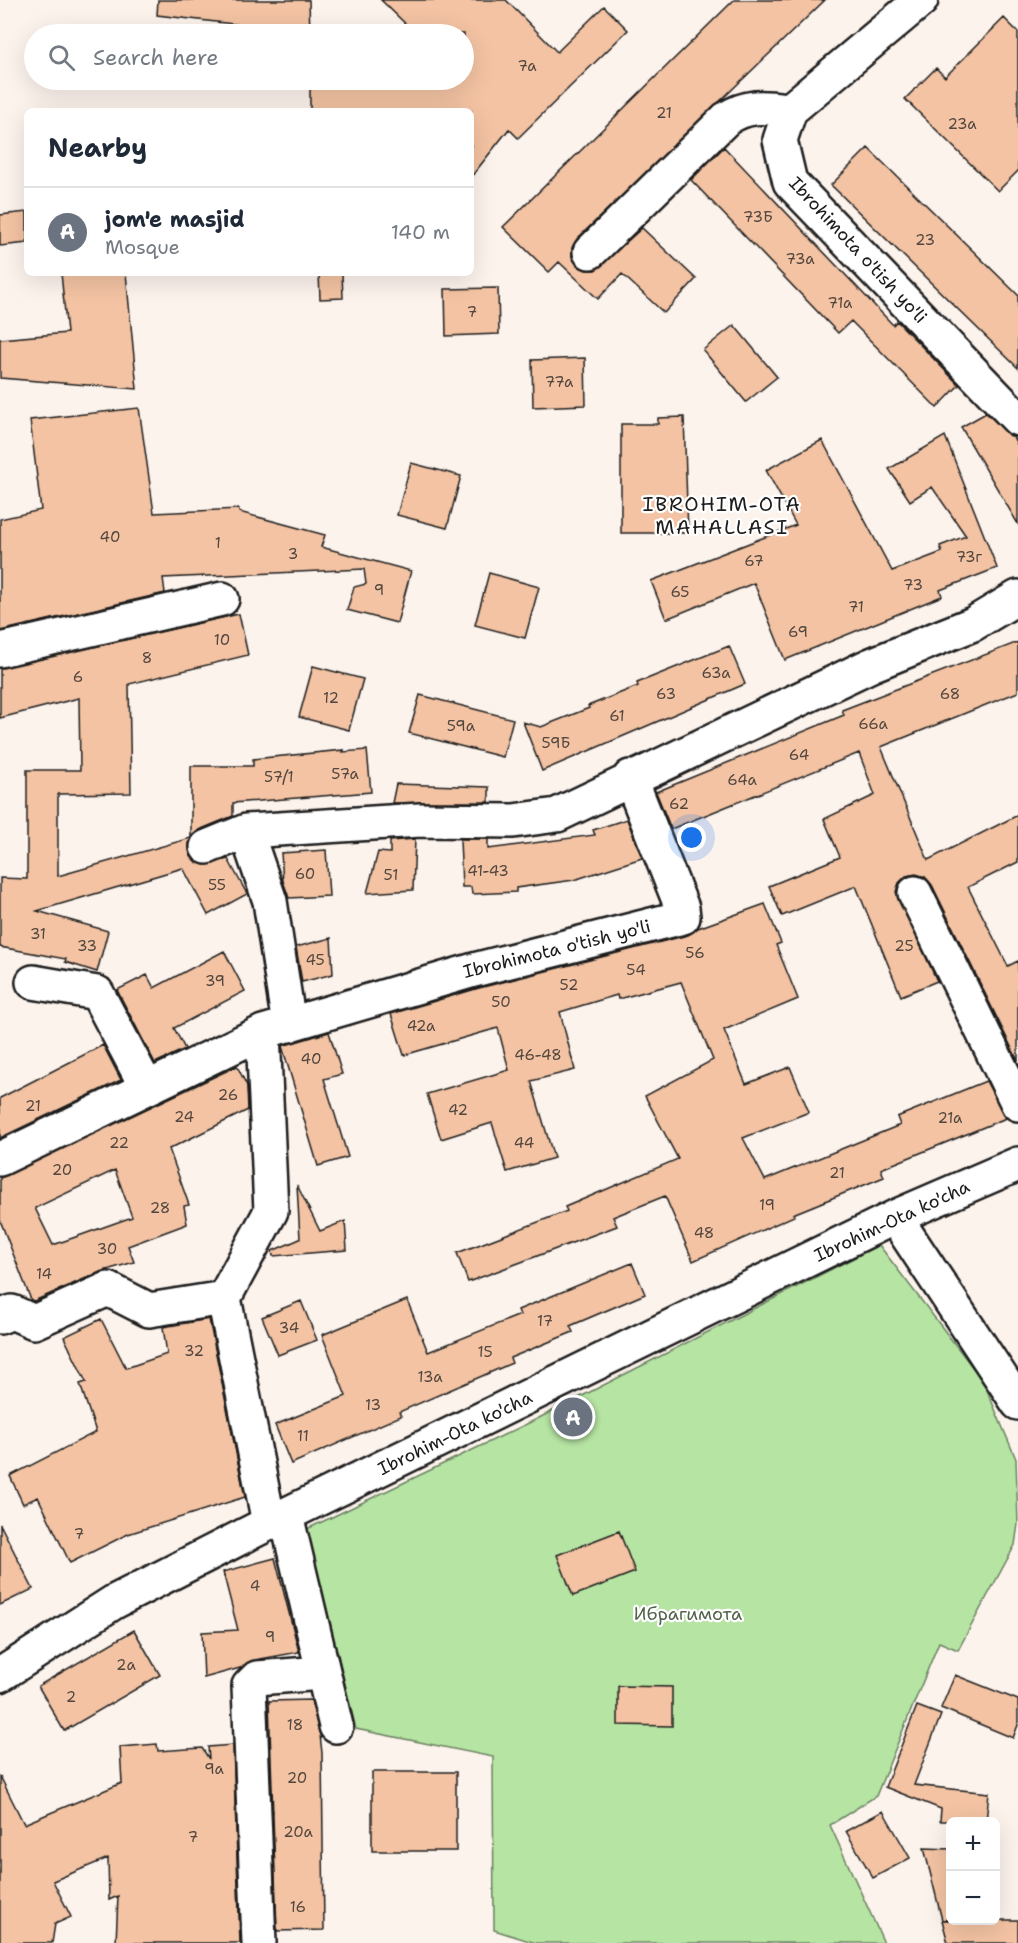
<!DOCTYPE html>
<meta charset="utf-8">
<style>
:root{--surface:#fff;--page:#f2f2f3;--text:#1f2937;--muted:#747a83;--line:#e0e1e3;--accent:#1f6fb2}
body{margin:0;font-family:"Shantell Sans",sans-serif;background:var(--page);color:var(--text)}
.controls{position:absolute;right:18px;bottom:18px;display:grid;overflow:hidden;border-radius:9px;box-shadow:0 6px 24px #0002}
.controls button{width:54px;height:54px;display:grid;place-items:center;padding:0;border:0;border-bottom:2px solid var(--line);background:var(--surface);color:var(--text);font:30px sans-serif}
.you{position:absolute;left:692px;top:838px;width:21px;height:21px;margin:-15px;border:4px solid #fff;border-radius:50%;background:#1a73e8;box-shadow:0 0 0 9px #1a73e833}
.badge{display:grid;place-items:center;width:39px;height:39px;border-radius:50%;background:var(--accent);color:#fff;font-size:20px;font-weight:700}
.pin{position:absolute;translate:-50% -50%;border:3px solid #fff;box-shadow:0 2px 6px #0006}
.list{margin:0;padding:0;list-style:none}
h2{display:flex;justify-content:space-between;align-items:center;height:78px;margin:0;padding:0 24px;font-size:26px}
h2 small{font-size:20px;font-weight:400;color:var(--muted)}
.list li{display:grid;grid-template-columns:39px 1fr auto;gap:18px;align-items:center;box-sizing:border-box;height:90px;padding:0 24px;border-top:2px solid var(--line)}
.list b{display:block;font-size:22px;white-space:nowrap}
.list p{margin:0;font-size:20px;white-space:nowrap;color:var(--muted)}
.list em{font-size:20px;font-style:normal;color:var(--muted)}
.icon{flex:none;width:33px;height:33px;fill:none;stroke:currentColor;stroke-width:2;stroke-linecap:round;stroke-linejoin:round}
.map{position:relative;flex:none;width:1018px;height:1943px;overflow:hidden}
.search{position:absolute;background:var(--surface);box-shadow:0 6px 24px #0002;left:24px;top:24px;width:450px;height:66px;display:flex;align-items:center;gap:15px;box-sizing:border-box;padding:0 21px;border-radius:33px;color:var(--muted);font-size:22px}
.panel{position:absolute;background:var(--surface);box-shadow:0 6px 24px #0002;left:24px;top:108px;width:450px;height:168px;border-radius:9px}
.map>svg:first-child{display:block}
.green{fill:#b6e4a3;stroke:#698060;stroke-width:1.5}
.building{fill:#f3c3a3;stroke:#1c1c1c;stroke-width:1.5;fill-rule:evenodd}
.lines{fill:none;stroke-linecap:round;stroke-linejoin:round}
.minor-casing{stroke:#1c1c1c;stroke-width:38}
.minor{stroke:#fff;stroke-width:33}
.labels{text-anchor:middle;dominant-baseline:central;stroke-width:4.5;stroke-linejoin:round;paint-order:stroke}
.number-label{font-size:15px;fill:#52463e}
.street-label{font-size:18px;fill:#1c1c1c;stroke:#fff}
.park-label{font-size:18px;fill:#52624b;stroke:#fff}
.neighbourhood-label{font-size:20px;letter-spacing:1.5px;fill:#1c1c1c;stroke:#fff}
</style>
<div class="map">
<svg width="1018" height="1943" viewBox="0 0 1018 1943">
<rect width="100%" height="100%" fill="#fdf3ed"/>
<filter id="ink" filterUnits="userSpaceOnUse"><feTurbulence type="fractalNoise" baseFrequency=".0167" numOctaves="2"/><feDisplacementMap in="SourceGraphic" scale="12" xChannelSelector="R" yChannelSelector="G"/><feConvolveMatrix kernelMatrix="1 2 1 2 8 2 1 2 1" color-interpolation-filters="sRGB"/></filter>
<g filter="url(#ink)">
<path class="green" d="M879,1245L983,1381L1016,1459L1018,1524L1015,1545L958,1650L939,1642L876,1796L830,1825L884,1943H536L494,1930L493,1757L356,1729L307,1529L535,1420Z"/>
<path class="building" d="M158,0H309L310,33L157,15Z
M381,0H506L557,52L604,6L628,30L518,138L509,129L471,177V111H310V80H464V34H416Z
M734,0H825L577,239L572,248V257L577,265L586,270H595L642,228L696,279L664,313L622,274L598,299L559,262L549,272L503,227Z
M1004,18L1018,32V171L998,191L905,99L936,68L945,77Z
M724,147L893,325L897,321L959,385L937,408L851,321L838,333L691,180Z
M868,148L1018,295V368L831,185Z
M27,212V243L0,246V215Z
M61,273H126L137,389L0,378V339L67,333Z
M319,273H342L343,298L320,299Z
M498,288L499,334L446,336L445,289Z
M734,325L777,377L746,402L703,350Z
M585,358L586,405L533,407L532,360Z
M139,408L154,513L239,509V512L325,535L321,547L411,571L397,623L347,610L354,587L366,584L364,569L163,578L165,593L0,631V519L41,510L30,420Z
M986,413L1013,437L1018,446V524L961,427Z
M684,417L688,533H621V424H658V418Z
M945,436L997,568L940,590L942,596L785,660L754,583L666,619L651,581L796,525L766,470L822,440L892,571L942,552L940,546L966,536L932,487L910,501L889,469Z
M411,463L461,476L447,528L397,515Z
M489,573L539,587L525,638L475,625Z
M239,614L248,655L129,684L131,793L58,794V876L191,838V766H253V759L344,750L343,752L367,750L371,792L233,803V816L199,830L192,836L189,844L190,855L195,861L204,865L228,859L247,894L208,915L183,868L37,911L108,931L97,972L65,962L66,959L0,947V878L27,879V770H80L79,698L0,718V668Z
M1018,642V692L881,747L928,860L1018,815V862L968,887L1008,966L1018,961V1061L932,885L925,877L916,874L906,876L899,883L896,892L937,981L901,996L856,886L782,916L769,886L840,857L824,819L875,795L859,753L671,829L656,792L844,715L842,710Z
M729,646L745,684L542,771L523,722L541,727L589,708L588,706L638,686L637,683Z
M313,666L363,679L349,730L299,717Z
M420,695L513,719L503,757L409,733Z
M396,784L489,787V802L392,803Z
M627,819L642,858L574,880L516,888V892L472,894L471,887H462L460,839H488V849L595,835L593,830Z
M415,839L413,890L367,893L378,852L390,853V841Z
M326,850L329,896L289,898L283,881L281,853Z
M765,904L781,943L776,945L798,999L724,1030L746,1084L790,1067L809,1112L743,1138L765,1180L900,1125L897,1117L986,1081L1006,1118L881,1169L884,1177L793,1214L794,1216L693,1261L665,1196L613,1217L617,1226L468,1282L457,1253L567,1211L565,1207L678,1159L645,1096L713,1060L681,982L618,999L617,995L560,1012L575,1070L531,1081L554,1158L507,1172L492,1123L441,1139L427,1094L509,1070L498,1028L404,1055L391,1014L479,988L688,935L698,928Z
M331,938L333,974L302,982L296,947Z
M224,951L245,991L174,1028L185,1049L155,1063L117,990L147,975L154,988Z
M329,1032L342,1074L324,1079L348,1157L318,1166L282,1046Z
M103,1045L121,1080L0,1138V1098Z
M237,1066L247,1086L248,1110L169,1149L189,1205L184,1206L187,1224L128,1246L134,1262L100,1272L34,1301L31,1300L0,1220V1178ZM115,1170L132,1217L53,1245L35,1208Z
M297,1185L320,1231L345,1221L347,1250L273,1256L272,1251L300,1239Z
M632,1263L645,1294L570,1326L573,1332L510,1358L512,1363L399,1412L401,1416L291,1464L275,1425L346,1396L322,1335L407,1300L428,1352L520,1315L518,1310Z
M301,1301L317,1340L278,1355L262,1317Z
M101,1319L126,1368L167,1354L163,1327L209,1319L245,1497L128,1534L70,1563L38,1497L23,1504L10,1476L96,1432L80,1384L86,1382L64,1337Z
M0,1524L33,1589L0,1605Z
M619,1531L635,1572L573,1596L557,1555Z
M275,1558L299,1652L255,1660L240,1668L204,1678L202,1632L238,1630L223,1572Z
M134,1630L160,1675L64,1731L38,1686Z
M955,1675L1018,1700V1725L1013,1738L941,1708Z
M618,1686L672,1687V1726L618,1725Z
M311,1700L320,1735L322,1753L324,1930L277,1931L269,1701Z
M917,1706L941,1715L914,1785L989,1793L986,1821H940L941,1809L885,1787Z
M157,1744L158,1751L202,1748L209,1759L208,1747L233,1745L240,1943H116L118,1896L109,1900L108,1858L53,1881L71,1917L55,1924L52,1943H0V1776L24,1824L122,1783L120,1747Z
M372,1772H456V1851H372Z
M883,1811L910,1858L873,1878L846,1831Z
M924,1848L951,1849V1919L942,1920Z
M942,1920H1018V1943H948Z"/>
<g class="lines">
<g class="minor-casing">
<path id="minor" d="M921,0L790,110L780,140L790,182L1018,419
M590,252L726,119C748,104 765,107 790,110
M0,650L222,599
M246,831L270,901L289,1025
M207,847L246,831L420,820L513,821L557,815L871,665L973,624L1018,597
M915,893L1018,1104
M33,982L97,993L147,1088
M263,1032L271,1211L224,1298L269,1523
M0,1159L263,1032L474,970L683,917L682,908L630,777
M895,1217L1018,1403
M0,1317L12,1312L34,1322L108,1289L149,1310L224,1298
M286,1515L336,1726
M0,1675L114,1602L269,1523L895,1217L1018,1164
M259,1943L249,1686L257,1678L322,1673"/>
</g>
<use href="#minor" class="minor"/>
</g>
</g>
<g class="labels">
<g class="number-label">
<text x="527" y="66">7a</text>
<text x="664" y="113">21</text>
<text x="962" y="124">23a</text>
<text x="758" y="217">73Б</text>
<text x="925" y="240">23</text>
<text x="800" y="259">73a</text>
<text x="840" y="303">71a</text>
<text x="472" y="312">7</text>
<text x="559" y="382">77a</text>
<text x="110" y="537">40</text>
<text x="218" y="543">1</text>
<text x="293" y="554">3</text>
<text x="969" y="557">73г</text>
<text x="754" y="561">67</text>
<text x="913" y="585">73</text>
<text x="379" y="590">9</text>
<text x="680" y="592">65</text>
<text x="856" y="607">71</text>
<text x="798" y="632">69</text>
<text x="222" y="640">10</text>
<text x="147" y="658">8</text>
<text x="716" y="673">63a</text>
<text x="78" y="677">6</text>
<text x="666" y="694">63</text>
<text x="950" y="694">68</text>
<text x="331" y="698">12</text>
<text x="617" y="716">61</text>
<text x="873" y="724">66a</text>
<text x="461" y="726">59а</text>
<text x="556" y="743">59Б</text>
<text x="799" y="755">64</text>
<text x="345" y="774">57a</text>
<text x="279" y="777">57/1</text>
<text x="742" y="780">64a</text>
<text x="679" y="804">62</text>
<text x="488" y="871">41-43</text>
<text x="305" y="874">60</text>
<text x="391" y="875">51</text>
<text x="217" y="885">55</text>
<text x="38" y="934">31</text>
<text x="87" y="946">33</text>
<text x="904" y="946">25</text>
<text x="695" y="953">56</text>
<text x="315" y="960">45</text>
<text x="636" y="970">54</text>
<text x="215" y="981">39</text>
<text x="569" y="985">52</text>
<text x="501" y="1002">50</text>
<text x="421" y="1026">42a</text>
<text x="538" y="1055">46-48</text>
<text x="311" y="1059">40</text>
<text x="228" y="1095">26</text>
<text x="33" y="1106">21</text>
<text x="458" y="1110">42</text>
<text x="184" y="1117">24</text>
<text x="950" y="1118">21a</text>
<text x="119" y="1143">22</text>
<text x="524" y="1143">44</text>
<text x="62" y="1170">20</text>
<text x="837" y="1173">21</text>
<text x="767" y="1205">19</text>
<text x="160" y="1208">28</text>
<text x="704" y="1233">48</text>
<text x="107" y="1249">30</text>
<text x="44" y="1274">14</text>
<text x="545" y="1321">17</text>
<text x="289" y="1328">34</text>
<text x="194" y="1351">32</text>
<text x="485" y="1352">15</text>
<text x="430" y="1377">13a</text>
<text x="373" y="1405">13</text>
<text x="303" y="1436">11</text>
<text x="79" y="1534">7</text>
<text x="255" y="1586">4</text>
<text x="270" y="1637">9</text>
<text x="126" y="1665">2а</text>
<text x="71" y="1697">2</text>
<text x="295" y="1725">18</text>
<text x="214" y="1769">9a</text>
<text x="297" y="1778">20</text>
<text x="298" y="1832">20a</text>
<text x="193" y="1837">7</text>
<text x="298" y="1907">16</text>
</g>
<g class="street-label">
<text transform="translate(858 250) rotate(47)">Ibrohimota o'tish yo'li</text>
<text transform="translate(557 949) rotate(-14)">Ibrohimota o'tish yo'li</text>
<text transform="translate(892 1221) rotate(-25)">Ibrohim-Ota ko'cha</text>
<text transform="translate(455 1433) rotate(-26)">Ibrohim-Ota ko'cha</text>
</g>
<g class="park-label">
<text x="688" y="1614">Ибрагимота</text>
</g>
<g class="neighbourhood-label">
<text x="722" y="504">IBROHIM-OTA<tspan x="722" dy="23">MAHALLASI</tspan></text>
</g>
</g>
</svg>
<div class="controls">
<button>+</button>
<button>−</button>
</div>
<div class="you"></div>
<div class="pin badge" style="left:573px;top:1417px;background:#6b7280">A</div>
<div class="search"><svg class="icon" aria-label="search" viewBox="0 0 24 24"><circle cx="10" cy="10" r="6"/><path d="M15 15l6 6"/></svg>Search here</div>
<section class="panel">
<h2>Nearby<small></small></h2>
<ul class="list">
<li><span class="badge" style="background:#6b7280">A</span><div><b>jom'e masjid</b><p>Mosque</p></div><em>140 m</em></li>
</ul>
</section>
</div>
